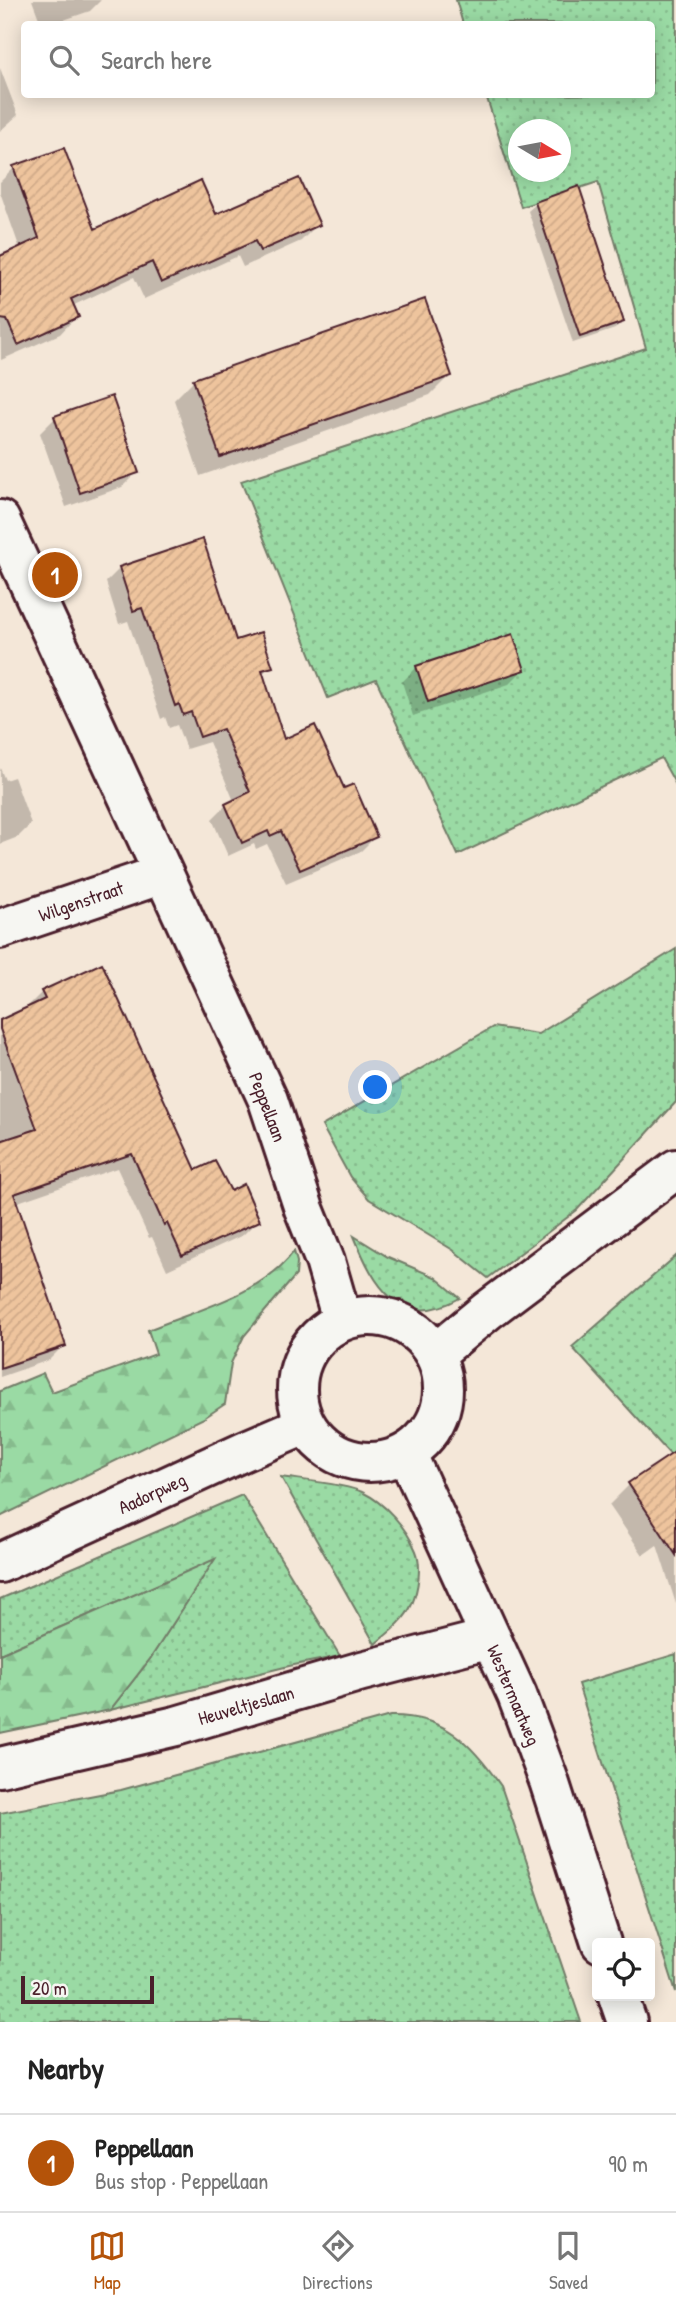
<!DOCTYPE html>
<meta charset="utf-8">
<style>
:root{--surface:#fff;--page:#f2f2f2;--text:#222;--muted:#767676;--line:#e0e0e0;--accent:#b45309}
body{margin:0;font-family:"Patrick Hand",sans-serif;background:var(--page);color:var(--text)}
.controls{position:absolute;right:21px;bottom:21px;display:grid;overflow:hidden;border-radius:7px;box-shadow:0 4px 18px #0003}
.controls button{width:63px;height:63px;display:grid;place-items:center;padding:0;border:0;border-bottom:2px solid var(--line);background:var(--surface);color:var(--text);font:35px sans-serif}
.compass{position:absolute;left:508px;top:119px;width:63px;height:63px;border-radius:50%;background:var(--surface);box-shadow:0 4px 18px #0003;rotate:100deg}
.scale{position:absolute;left:21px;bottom:18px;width:133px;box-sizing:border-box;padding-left:7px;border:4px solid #4a1f2b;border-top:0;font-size:19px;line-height:24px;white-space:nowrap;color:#4a1f2b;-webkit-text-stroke:5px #f6f6f2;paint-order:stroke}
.you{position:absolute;left:376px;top:1088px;width:24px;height:24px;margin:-18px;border:5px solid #fff;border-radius:50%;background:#1a73e8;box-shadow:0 0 0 10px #1a73e833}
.badge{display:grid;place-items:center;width:46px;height:46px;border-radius:50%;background:var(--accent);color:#fff;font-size:23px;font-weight:700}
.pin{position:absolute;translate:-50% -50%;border:4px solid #fff;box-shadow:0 2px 7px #0006}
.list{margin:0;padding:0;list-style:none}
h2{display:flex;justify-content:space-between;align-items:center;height:91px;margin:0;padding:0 28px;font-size:30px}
h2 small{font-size:23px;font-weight:400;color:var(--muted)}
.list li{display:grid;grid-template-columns:46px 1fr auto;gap:21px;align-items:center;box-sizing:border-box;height:98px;padding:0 28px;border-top:2px solid var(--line)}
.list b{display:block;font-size:26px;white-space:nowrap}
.list p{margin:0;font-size:23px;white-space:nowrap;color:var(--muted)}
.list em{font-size:23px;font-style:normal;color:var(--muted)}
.icon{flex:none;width:38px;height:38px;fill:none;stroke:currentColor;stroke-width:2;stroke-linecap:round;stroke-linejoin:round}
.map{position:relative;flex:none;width:676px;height:2022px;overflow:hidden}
.search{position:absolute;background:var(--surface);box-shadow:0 4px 18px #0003;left:21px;right:21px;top:21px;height:77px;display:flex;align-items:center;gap:18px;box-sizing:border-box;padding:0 24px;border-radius:7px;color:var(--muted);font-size:26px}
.sheet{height:189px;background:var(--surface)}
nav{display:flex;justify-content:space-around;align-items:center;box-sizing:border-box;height:98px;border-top:2px solid var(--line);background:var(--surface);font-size:19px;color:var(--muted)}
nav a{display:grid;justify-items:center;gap:4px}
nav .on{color:var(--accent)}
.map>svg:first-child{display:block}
.grass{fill:url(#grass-dots);stroke:#727c68;stroke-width:2;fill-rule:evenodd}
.forest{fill:url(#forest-firs);stroke:#727c68;stroke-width:2}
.shadow{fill:#0003}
.building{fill:url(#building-hatch);stroke:#4a1f2b;stroke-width:2}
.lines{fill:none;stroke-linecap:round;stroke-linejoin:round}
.minor-casing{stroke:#4a1f2b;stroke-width:44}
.major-casing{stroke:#4a1f2b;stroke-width:44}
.minor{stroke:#f6f6f2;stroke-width:38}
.major{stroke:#f6f6f2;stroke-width:38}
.labels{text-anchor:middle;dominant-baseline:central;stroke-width:5;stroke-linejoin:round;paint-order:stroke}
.street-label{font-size:19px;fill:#4a1f2b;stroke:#f6f6f2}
</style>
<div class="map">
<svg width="676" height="2022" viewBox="0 0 676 2022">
<defs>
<pattern id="grass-dots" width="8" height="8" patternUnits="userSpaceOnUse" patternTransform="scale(1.75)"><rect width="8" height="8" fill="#9adaa4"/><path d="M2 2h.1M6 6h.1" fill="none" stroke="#86bb8d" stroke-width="1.8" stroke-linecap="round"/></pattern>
<pattern id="forest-firs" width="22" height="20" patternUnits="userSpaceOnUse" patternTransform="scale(1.75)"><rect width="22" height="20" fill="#9adaa4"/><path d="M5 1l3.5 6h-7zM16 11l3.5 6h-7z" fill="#86bb8d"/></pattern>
<pattern id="building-hatch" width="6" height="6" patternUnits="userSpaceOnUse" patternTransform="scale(1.75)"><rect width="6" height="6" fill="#eec49d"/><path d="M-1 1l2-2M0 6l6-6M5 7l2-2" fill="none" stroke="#cea887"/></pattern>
</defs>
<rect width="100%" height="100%" fill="#f4e7d8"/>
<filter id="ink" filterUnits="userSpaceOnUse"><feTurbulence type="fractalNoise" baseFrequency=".0143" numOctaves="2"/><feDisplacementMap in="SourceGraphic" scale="14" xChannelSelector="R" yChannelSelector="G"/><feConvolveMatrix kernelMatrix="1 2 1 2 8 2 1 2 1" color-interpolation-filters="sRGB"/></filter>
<g filter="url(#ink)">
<path class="grass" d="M456,0H676V785L661,758L458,855L376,679L328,698L241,481L646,348L598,182L521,207L486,95L652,94V24H463ZM518,130H560V172H518Z
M676,949V1102L577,1210L488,1278L453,1250L369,1199L350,1177L322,1126L493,1027L538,1034Z
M354,1236L388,1257L435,1277L460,1298C399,1332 374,1285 354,1236Z
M676,1256V1461L572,1347Z
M281,1477C300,1480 347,1484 362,1492C385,1503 406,1527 416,1551C422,1566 418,1590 412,1604C405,1621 388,1633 375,1644Z
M242,1495L340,1656L289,1666L110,1710L150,1659L214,1560L0,1654V1599Z
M676,1654V1992L578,1684Z
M390,1716C445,1715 471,1743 501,1786L581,2022H0V1813L121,1790Z"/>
<path class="forest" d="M294,1251L297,1262L296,1275L244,1336L231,1363L225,1404L204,1418L0,1517V1391L43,1373L52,1392L156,1354L148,1330C194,1311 265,1293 294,1251Z
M215,1559L150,1659L110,1710L0,1733V1654Z"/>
<path class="shadow" d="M32,0H101L90,11L52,24H41Z
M0,68L18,115L0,131Z
M14,168L94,231L215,217L318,224L301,241L243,267L238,256L144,299L134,277L72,306L76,317L60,334L1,360L0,258L20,249L0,192V182Z
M536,204L622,321L615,329L573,343L528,211Z
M450,375L430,395L200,476L174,400L194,380Z
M55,418L137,472L122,487L66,507L40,433Z
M120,568L271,666L261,675L283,742L343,791L375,837L361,851L286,883L267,844L256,849L254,844L228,856L212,819L226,805L234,801L209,742L186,749L177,725L169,728L165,717L161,719L128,621L119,624L106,582Z
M417,667L523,670L509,684L413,716L402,682Z
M0,768L5,780L14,777L31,824L18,837L0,844Z
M42,992L195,1172L231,1193L258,1220L243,1235L167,1270L152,1237L149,1238L117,1168L15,1203L64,1345L49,1360L0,1377V1022L27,1007Z
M676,1477V1604L657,1545L643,1555L609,1505L629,1485Z"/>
<path class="building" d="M64,148L95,229L201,180L216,214L299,178L320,225L260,251L255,241L161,283L152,262L71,299L79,317L18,345L7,320L0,319V256L39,238L13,166Z
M579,186L624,322L580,337L535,202Z
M425,299L452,376L220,457L193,379Z
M112,396L139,473L80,493L54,416Z
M203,539L236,640L261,632L273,667L262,670L284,739L315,725L344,788L354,784L377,837L300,870L281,831L270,836L268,831L242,843L225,804L250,792L223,729L200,737L191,712L183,715L179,704L175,706L142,608L133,611L119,567Z
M513,634L525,670L428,702L416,666Z
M102,963L196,1170L215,1161L231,1191L244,1184L260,1221L182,1256L167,1223L164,1225L132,1154L14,1194L66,1346L0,1368V1141L37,1129L0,1029V1020L45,999L41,991Z
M676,1451V1555L628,1483Z"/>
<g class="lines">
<g class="minor-casing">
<path id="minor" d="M0,520L268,1100L304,1209L325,1261L342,1320
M0,929L163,874
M407,1455L517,1695L549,1781L601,1943
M0,1767L176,1726L362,1671L491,1638
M618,1996L627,2022"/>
</g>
<g class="major-casing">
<path id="major" d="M297 1389a73 73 0 1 1 146 0a73 73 0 1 1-146 0Z
M436,1353L487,1311L676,1169
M0,1563L244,1451L305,1425"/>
</g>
<use href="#minor" class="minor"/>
<use href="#major" class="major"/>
</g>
</g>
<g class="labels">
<g class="street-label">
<text transform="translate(81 901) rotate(-19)">Wilgenstraat</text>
<text transform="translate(268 1107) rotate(69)">Peppellaan</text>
<text transform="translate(152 1493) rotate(-25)">Aadorpweg</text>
<text transform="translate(514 1695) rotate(67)">Westermaatweg</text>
<text transform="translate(246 1705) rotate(-16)">Heuveltjeslaan</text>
</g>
</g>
</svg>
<div class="controls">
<button><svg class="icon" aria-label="locate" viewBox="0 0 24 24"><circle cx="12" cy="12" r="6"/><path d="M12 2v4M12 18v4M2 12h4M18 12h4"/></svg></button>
</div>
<svg class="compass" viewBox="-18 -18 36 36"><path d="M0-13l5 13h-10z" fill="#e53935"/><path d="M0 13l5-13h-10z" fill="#767676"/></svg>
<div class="scale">20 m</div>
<div class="you"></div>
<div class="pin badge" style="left:55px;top:575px">1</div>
<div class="search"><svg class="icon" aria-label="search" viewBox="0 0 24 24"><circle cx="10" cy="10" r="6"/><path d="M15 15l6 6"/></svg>Search here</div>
</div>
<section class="sheet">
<h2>Nearby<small></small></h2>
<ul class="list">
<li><span class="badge">1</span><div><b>Peppellaan</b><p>Bus stop · Peppellaan</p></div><em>90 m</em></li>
</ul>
</section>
<nav>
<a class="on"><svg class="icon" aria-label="map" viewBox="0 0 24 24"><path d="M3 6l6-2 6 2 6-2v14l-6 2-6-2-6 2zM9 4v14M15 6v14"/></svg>Map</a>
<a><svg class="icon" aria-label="directions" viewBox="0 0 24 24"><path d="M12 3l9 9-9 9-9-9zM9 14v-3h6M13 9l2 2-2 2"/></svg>Directions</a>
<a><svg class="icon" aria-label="saved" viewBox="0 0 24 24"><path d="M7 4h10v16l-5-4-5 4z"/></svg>Saved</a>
</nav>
